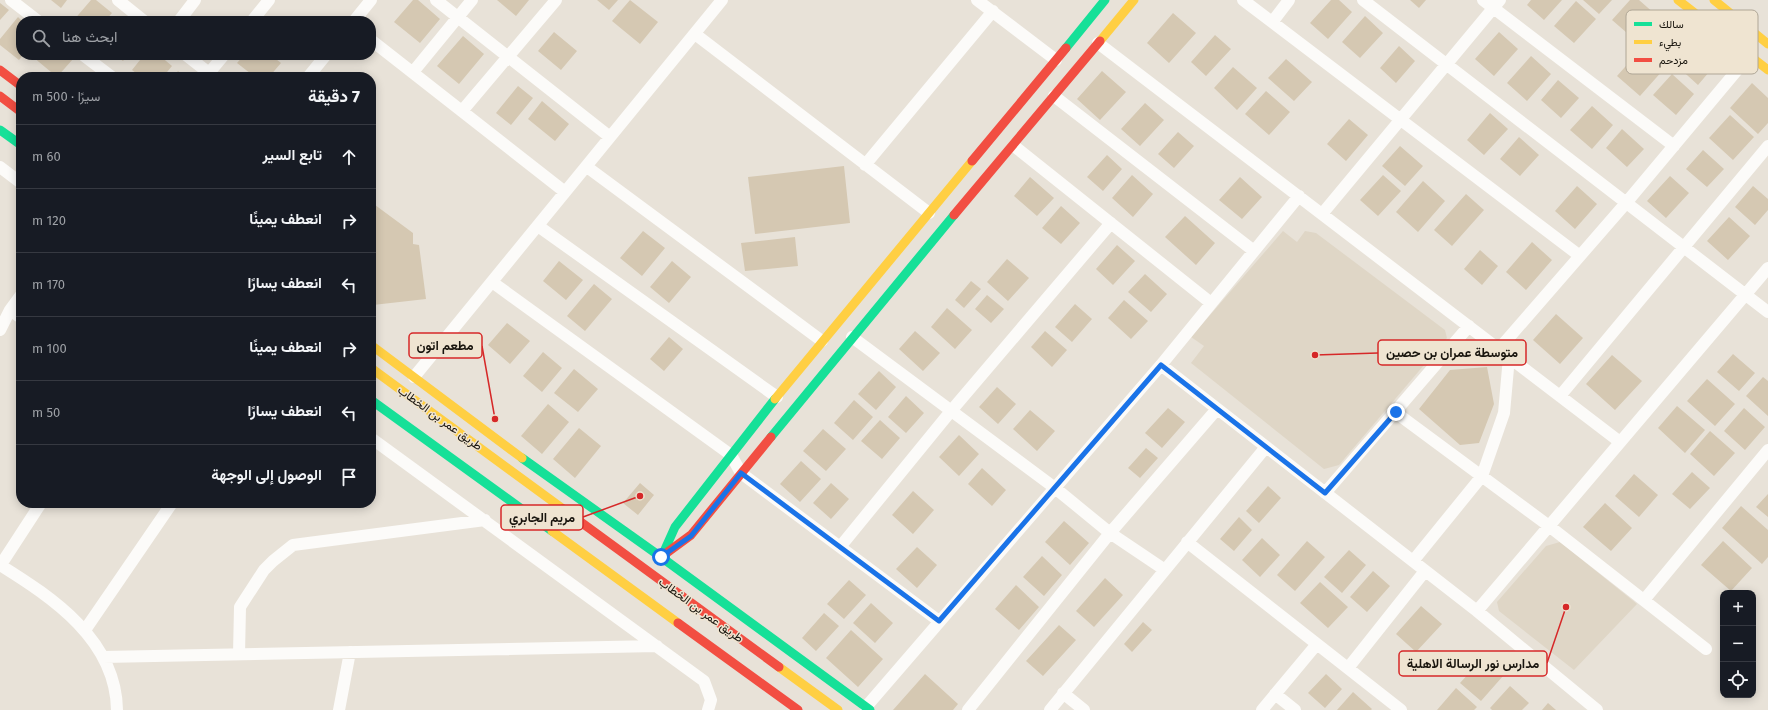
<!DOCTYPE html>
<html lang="ar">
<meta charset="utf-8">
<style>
:root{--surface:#171b24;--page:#20242c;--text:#f1f3f6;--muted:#9ea1a6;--line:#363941}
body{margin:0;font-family:"Fira Sans",Vazirmatn,sans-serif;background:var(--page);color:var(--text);direction:rtl}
.controls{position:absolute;right:12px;bottom:12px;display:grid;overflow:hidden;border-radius:8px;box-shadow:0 2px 10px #0003}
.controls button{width:36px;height:36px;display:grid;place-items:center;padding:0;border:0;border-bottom:1px solid var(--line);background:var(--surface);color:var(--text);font:20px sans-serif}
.stop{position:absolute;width:12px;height:12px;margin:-9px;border:3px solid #1a73e8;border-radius:50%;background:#fff}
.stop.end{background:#1a73e8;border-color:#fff;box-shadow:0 1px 4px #0008}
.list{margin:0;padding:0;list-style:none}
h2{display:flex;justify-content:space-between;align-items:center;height:52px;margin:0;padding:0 16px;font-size:17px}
h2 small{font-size:13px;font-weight:400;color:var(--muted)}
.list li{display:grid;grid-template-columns:26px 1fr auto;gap:12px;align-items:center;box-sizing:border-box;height:64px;padding:0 16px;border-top:1px solid var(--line)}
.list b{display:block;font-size:15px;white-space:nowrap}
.list em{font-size:13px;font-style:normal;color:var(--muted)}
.icon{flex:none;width:22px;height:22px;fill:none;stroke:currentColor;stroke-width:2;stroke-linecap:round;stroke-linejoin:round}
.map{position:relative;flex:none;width:1768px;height:710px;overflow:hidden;direction:ltr}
.search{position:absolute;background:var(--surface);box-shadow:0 2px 10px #0003;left:16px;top:16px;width:360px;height:44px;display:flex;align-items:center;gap:10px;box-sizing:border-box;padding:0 14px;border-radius:16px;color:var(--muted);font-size:15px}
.panel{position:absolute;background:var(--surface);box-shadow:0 2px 10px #0003;left:16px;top:72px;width:360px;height:436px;border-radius:16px;direction:rtl}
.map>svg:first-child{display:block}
.education{fill:#dfd6c6}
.building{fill:#d5c8b2}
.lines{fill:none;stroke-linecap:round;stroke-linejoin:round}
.street{stroke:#fcfbf9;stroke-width:12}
.fast{stroke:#16e098;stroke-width:9}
.slow{stroke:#ffcf43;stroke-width:9}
.jam{stroke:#f24e42;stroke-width:9}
.route{stroke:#1a73e8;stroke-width:5}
.labels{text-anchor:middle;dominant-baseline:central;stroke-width:3;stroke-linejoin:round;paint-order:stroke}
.street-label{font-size:12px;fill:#19150e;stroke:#efe4d1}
.key{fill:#efe4d1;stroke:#afa696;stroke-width:1}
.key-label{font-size:11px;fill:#19150e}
.leader{fill:none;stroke:#d62828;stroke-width:1.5}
.callout-dot{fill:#d62828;stroke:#efe4d1;stroke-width:1.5}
.callout{fill:#efe4d1;stroke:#d62828;stroke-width:1.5}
.callout-label{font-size:13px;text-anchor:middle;font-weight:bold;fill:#19150e}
</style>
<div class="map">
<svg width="1768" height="710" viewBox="0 0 1768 710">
<rect width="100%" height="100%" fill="#e8e2d8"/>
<path class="education" d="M1283,231L1297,242L1305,231L1316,233L1445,330L1447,338L1339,465L1324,469L1191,363L1204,346L1191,337Z
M1560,542L1637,604L1574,670L1499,611L1497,602L1546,546Z"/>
<path class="building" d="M51,0H67L61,8Z
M91,0H96L112,13L105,21H73Z
M413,0H418L440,19L420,43L394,22Z
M497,0H529L516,16Z
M597,0H618L609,10Z
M630,0L658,22L640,44L612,21Z
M1331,0H1339L1352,12L1328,39L1310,23Z
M1410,0H1426L1419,8Z
M1531,0H1562L1544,20L1527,5Z
M1583,0H1612L1599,14Z
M1630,0H1639L1655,14L1634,39L1612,20Z
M1576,1L1596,19L1574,43L1554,26Z
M0,3L9,10L0,20Z
M1173,13L1196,33L1169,63L1147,43Z
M1365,16L1383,33L1360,58L1342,42Z
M18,17L22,21H21V55H23L19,60L0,45V39Z
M1664,23L1687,43L1640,96L1617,76Z
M554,32L577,51L561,70L538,51Z
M1499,32L1518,49L1494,76L1475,59Z
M1215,35L1231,49L1206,76L1191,62Z
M463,36L484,54L459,84L437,66Z
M1399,46L1415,61L1396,83L1380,68Z
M1694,46L1715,65L1698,85L1677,66Z
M35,55H68L73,59L57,77L33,57Z
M115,55H128L123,61Z
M144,55H159L172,66L163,77H141L132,70Z
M244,55H271L281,63L269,77H255L237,63Z
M1531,56L1551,74L1527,101L1507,83Z
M1286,59L1312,82L1294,101L1268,78Z
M1233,67L1257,88L1237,110L1214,88Z
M178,71L185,77H173Z
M1102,71L1126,92L1100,120L1077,99Z
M1672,74L1694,94L1676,115L1653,95Z
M1558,80L1579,98L1561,118L1541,100Z
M1752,83L1768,98V123L1758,134L1730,108Z
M518,86L533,98L511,125L496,113Z
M1266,91L1290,112L1269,135L1245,114Z
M542,101L569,124L555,141L528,119Z
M1145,103L1164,120L1140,146L1121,129Z
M1592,106L1613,125L1592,149L1570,130Z
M1490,113L1508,129L1484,155L1467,140Z
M1730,115L1754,137L1733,160L1709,138Z
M1349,119L1368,135L1346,161L1327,144Z
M1622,129L1644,149L1627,167L1606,148Z
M1178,132L1194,146L1174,168L1158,154Z
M1519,137L1539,155L1520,176L1500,159Z
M1400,146L1423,166L1405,186L1382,166Z
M1703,150L1724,169L1707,187L1686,169Z
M1107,155L1122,169L1103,191L1087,177Z
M844,166L850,223L755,234L748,177Z
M1132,175L1153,194L1133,217L1112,198Z
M1383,175L1401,191L1378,216L1360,200Z
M1670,176L1689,193L1666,218L1647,201Z
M1030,177L1054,198L1037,216L1014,196Z
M1240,177L1262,197L1242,219L1219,200Z
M1423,181L1445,201L1418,232L1396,212Z
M1577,186L1597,204L1575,229L1555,211Z
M1753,186L1768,199V210L1755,225L1735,207Z
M1466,194L1484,210L1452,246L1434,230Z
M371,202L413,233V244L419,245L426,299L373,305L371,303Z
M1061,206L1080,223L1061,244L1042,228Z
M1185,216L1215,243L1196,265L1165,237Z
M1729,217L1750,236L1728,260L1707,241Z
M643,231L665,248L642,276L620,258Z
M795,237L798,266L745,271L741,243Z
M1532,242L1552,260L1526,290L1506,272Z
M1117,245L1135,261L1113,285L1096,269Z
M1480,250L1498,266L1482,285L1464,269Z
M1007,259L1029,278L1008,301L987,282Z
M559,261L583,280L566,300L543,281Z
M672,261L691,277L669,303L650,287Z
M1145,274L1167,294L1151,312L1128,292Z
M971,281L981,289L964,308L955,300Z
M594,284L612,299L585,331L567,316Z
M987,295L1004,309L991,323L975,309Z
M1124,300L1148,321L1131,339L1108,318Z
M1075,304L1092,319L1072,342L1055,327Z
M947,308L972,330L955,349L931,327Z
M1556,314L1583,338L1560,364L1533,340Z
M507,323L530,341L510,364L488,345Z
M915,331L940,353L923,371L899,349Z
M1045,331L1067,350L1052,367L1031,347Z
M669,337L683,349L664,371L650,359Z
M543,352L562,368L542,392L523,376Z
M1733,354L1755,373L1739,391L1717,372Z
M1612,355L1642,381L1615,410L1586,384Z
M1487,367L1494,404L1479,443L1460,445L1419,409L1450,370Z
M574,369L598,389L578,412L554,393Z
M879,371L896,387L876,410L858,394Z
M1763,377L1768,381V416L1746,396Z
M1707,379L1735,404L1715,426L1687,401Z
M997,387L1016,404L998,424L979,407Z
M906,396L924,413L906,433L888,417Z
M854,400L873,417L853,440L834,423Z
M548,404L569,422L542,454L521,436Z
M1677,406L1705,430L1685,453L1658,428Z
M1168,408L1185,422L1162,448L1145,433Z
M1744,408L1765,427L1745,450L1724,431Z
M1030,410L1055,431L1037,451L1013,429Z
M880,420L900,438L882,459L861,441Z
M579,428L601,446L575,478L553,459Z
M823,429L846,449L826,471L803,451Z
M1710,431L1735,453L1714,476L1690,454Z
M959,435L979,454L959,476L939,457Z
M1146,448L1158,458L1140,478L1128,468Z
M801,461L821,479L800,502L780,484Z
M982,468L1006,490L992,506L968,484Z
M1692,472L1710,488L1690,509L1672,494Z
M1634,474L1658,495L1639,517L1615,496Z
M640,483L654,495L638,515L623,503Z
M831,483L849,499L831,519L813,503Z
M1268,486L1281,498L1259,523L1246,511Z
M913,491L934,510L913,534L892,515Z
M1768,494V517L1756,507Z
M1605,503L1632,528L1611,551L1583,527Z
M1741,506L1768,530V557L1762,564L1722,528Z
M1239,517L1252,530L1234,551L1220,539Z
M1064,521L1089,543L1070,565L1045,542Z
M1262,538L1280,555L1260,577L1242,560Z
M1307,541L1325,557L1295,591L1277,575Z
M1723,541L1752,568L1731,591L1701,565Z
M917,547L937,565L917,588L896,569Z
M1349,550L1366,565L1342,593L1324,577Z
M1042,556L1062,575L1044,596L1023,577Z
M1373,571L1390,586L1367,612L1350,597Z
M1105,578L1123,595L1094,627L1076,611Z
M849,580L866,595L844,619L827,604Z
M1320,582L1348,607L1328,628L1300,603Z
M1016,585L1039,607L1019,630L995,609Z
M871,603L893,623L875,643L853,623Z
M1421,606L1442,624L1416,652L1396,634Z
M824,613L839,626L816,651L802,638Z
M1143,622L1152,630L1132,652L1124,644Z
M1059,625L1076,640L1043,676L1026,661Z
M851,630L883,659L858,687L826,658Z
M1483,658L1503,676L1481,701L1460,683Z
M925,674L958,704L953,710H893Z
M1326,674L1342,689L1325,708L1308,693Z
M1510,686L1529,703L1522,710H1492L1490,708Z
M1456,688L1477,707L1474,710H1437Z
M1353,692L1372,709L1371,710H1337Z
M1548,703L1556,710H1542Z"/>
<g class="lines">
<path class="street" d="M11,0L38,21
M118,0L144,21
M436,0L610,137
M977,0L1056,60
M1243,0L1580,256
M1363,0L1768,312
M1483,0L1674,146
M179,21L195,0
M252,21L269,0
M354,21L371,0
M1273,21L1289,0
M695,34L929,213
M371,40L565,192
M1098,43L1620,442
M83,55L112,77
M186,55L214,77
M413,72L472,0
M209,73L224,55
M308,77L326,55
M1054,96L1254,251
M462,111L556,0
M1014,146L1211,303
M865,165L993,11
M0,167L21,183
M587,167L822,341
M1322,214L1500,0
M538,226L777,397
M492,282L731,455L741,473L939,621
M10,310L21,318
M0,330L10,310L21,295
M852,337L1055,488L1110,533L1165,570
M1499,349L1626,203L1749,56
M1161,365L1477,611L1597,710
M414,377L722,0
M1560,396L1768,146
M1395,412L1549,526L1706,649
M371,438L704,681L711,700L708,710
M1325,493L1469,326
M1187,542L1401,710
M840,547L951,411L1111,223
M1413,561L1482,476L1504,413L1509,357
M0,565C53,598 116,640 117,710
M0,566L41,503
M1644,600L1768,450
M1477,611L1768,268
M85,630L172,503
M239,654L240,607L264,570L273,561L293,545L485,520
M103,657L657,646
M1348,668L1425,571
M1063,693L1084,710
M1275,694L1295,710
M866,707L1161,365L1299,196
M339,710L350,652
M968,710L1110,533L1217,409
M1050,710L1266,447
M1262,710L1317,644"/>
<path class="fast" d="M1066,48L1105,0
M0,130L21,145
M371,400L552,531
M771,437L954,215
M522,458L661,557L870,710
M662,556L675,527L775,399"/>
<path class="slow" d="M1678,0L1768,70
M1714,0L1768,44
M1100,41L1134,0
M371,345L522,458
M371,368L563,509
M775,399L972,161
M552,531L678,623
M779,667L838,710"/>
<path class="jam" d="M0,70L21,86
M0,96L21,112
M972,161L1066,48
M954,215L1100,41
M563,509L779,667
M661,557L691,535L771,437
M678,623L798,710"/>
</g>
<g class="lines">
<path class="route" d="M661,557L691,536L741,473L939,621L1161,365L1325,493L1396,412"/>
</g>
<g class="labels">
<g class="street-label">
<text transform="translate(440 418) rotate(36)">طريق عمر بن الخطاب</text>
<text transform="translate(701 610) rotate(36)">طريق عمر بن الخطاب</text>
</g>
</g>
<rect x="1626" y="10" width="132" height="64" rx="6" class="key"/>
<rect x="1634" y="22" width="18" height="4" fill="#16e098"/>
<rect x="1634" y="40" width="18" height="4" fill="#ffcf43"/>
<rect x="1634" y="58" width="18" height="4" fill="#f24e42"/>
<g class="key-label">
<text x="1659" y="28">سالك</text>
<text x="1659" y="46">بطيء</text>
<text x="1659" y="64">مزدحم</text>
</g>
<path class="leader" d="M495 419L482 346M1315 355L1378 353M640 496L583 517M1566 607L1547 663"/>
<g class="callout-dot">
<circle cx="495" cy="419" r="4"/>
<circle cx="1315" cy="355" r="4"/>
<circle cx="640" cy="496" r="4"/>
<circle cx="1566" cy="607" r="4"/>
</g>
<g class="callout">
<rect x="409" y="333" width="73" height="25" rx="4"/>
<rect x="1378" y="340" width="148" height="25" rx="4"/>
<rect x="501" y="505" width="82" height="25" rx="4"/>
<rect x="1399" y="651" width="148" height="25" rx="4"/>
</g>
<g class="callout-label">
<text x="445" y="350">مطعم اتون</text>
<text x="1452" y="357">متوسطة عمران بن حصين</text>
<text x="542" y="522">مريم الجابري</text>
<text x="1473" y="668">مدارس نور الرسالة الاهلية</text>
</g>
</svg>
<div class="controls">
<button>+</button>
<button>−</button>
<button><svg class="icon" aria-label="locate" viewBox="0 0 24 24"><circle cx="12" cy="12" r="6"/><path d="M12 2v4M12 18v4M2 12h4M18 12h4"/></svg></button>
</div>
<div class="stop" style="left:661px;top:557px"></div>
<div class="stop end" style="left:1396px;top:412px"></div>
<div class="search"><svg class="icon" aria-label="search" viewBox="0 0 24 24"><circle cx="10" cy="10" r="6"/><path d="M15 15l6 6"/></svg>ابحث هنا</div>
<section class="panel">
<h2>7 دقيقة<small>سيرًا · 500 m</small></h2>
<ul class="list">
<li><svg class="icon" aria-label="ahead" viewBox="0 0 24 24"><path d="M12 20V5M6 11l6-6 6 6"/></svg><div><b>تابع السير</b></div><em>60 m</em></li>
<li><svg class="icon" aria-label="right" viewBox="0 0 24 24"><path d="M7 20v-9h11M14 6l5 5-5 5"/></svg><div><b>انعطف يمينًا</b></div><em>120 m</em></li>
<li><svg class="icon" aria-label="left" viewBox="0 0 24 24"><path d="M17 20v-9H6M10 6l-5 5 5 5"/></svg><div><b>انعطف يسارًا</b></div><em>170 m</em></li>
<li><svg class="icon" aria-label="right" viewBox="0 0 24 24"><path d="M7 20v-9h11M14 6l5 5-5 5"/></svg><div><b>انعطف يمينًا</b></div><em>100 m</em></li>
<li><svg class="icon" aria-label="left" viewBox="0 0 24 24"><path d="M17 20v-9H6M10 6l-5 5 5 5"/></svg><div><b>انعطف يسارًا</b></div><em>50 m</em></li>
<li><svg class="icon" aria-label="arrive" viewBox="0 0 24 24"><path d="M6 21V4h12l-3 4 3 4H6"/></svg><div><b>الوصول إلى الوجهة</b></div></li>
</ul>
</section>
</div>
